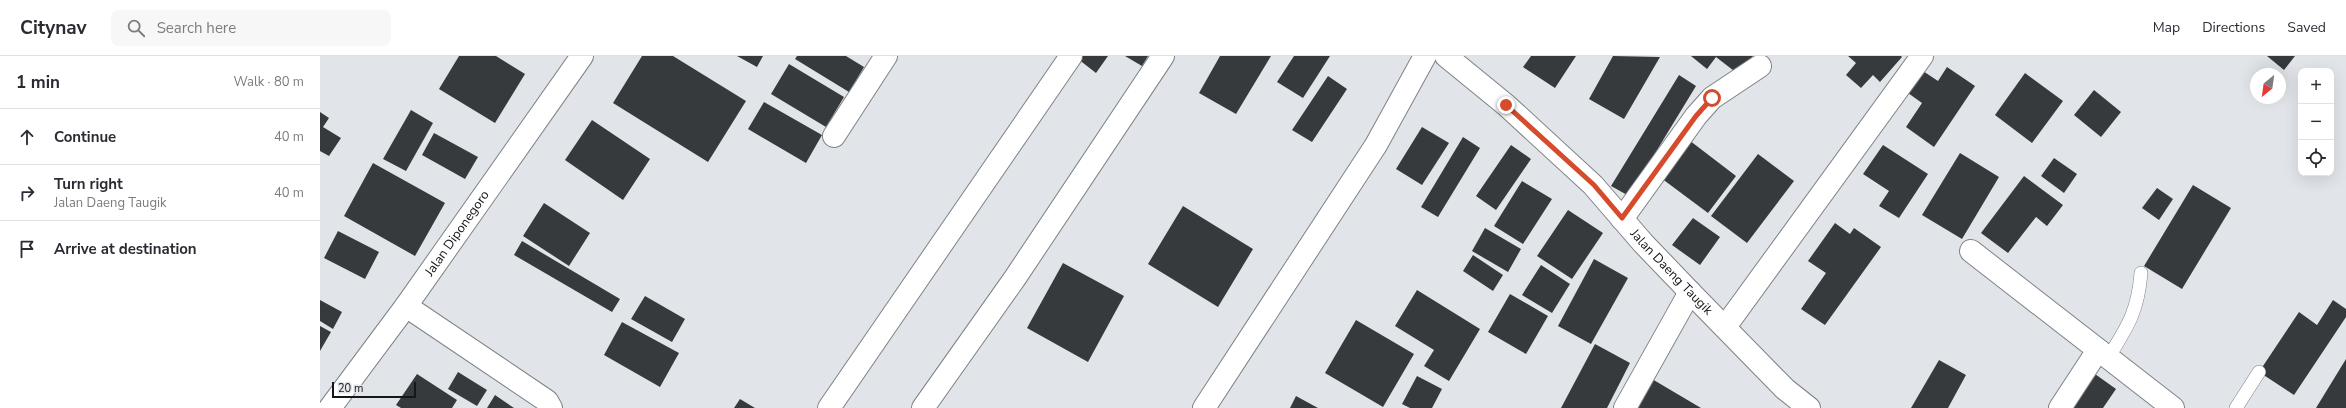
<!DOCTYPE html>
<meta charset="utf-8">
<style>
:root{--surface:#fff;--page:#f7f7f7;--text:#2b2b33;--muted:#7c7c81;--line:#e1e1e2}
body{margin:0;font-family:"Nunito Sans",sans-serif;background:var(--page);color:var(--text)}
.controls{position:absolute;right:12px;top:12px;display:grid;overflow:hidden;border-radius:8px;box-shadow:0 4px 16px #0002}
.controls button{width:36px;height:36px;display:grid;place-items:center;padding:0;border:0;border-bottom:1px solid var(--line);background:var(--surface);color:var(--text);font:20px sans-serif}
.compass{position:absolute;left:1930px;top:12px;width:36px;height:36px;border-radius:50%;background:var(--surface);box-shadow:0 4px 16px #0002;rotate:209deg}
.scale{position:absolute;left:12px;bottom:10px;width:84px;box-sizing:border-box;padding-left:4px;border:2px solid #151617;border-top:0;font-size:11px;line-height:14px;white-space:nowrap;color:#151617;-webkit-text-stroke:3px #e1e5e9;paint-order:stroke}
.stop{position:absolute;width:12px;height:12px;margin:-9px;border:3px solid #d54b2b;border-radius:50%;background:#fff}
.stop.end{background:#d54b2b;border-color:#fff;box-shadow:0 1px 4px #0008}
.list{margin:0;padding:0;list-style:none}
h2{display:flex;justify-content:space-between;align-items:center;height:52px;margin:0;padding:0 16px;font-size:17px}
h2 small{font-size:13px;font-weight:400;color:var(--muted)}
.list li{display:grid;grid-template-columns:26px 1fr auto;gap:12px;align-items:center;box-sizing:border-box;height:56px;padding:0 16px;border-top:1px solid var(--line)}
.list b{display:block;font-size:15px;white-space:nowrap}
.list p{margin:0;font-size:13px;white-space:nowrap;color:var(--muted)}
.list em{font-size:13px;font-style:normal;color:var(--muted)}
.icon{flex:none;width:22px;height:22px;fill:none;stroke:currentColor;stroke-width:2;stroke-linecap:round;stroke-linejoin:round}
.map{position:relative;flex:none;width:2026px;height:352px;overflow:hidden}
header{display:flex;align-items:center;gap:24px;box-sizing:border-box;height:56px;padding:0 20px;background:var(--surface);border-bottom:1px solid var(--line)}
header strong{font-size:19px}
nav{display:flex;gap:22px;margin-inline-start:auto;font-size:14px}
.search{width:280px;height:36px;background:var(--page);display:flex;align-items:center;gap:10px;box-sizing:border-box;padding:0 14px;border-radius:8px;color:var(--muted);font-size:15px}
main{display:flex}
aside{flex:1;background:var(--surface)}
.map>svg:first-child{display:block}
.building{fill:#373a3d}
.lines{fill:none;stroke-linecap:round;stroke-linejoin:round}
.service-casing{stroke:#7e8285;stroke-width:14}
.minor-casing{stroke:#7e8285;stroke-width:24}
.service{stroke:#fff;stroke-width:13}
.minor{stroke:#fff;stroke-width:22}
.route{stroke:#d54b2b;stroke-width:5}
.labels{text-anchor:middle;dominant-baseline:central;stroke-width:4;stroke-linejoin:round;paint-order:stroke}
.street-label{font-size:13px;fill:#151617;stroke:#e1e5e9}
</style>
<header>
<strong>Citynav</strong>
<div class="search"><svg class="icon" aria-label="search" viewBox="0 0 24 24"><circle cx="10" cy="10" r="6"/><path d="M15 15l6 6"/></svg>Search here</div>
<nav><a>Map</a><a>Directions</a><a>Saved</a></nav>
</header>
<main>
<aside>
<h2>1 min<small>Walk · 80 m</small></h2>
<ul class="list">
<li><svg class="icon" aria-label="ahead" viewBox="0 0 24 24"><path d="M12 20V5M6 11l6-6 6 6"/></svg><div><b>Continue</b></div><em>40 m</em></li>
<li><svg class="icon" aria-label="right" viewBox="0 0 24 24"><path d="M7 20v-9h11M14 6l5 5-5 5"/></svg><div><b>Turn right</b><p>Jalan Daeng Taugik</p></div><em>40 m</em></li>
<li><svg class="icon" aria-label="arrive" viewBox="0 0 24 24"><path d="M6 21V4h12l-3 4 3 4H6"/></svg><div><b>Arrive at destination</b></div></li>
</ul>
</aside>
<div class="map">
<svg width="2026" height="352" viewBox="0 0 2026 352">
<rect width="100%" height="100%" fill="#e1e5e9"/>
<path class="building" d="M139,0H176L205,18L175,67L119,33Z
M322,0H353L426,45L388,106L293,47Z
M417,0H443L437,11Z
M477,0H526L544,11L529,36L475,3Z
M760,0H788L776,17L758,3Z
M805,0H828L822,10Z
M900,0H951L916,58L879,37Z
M974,0H1010L983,42L957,26Z
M1211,0H1256L1235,32L1203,11Z
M1293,0L1340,1L1304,63L1269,43Z
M1371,0H1433L1418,18L1396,1L1387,13Z
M1528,0H1581L1582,1L1560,26L1553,19L1541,32L1526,19L1536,7Z
M1947,0H1975L1964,14Z
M469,8L524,41L506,71L451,38Z
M1627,11L1655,30L1614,91L1586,71L1602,47L1588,37L1603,15L1618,25Z
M1705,17L1743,45L1712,87L1675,59Z
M1359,19L1376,30L1309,140L1291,130Z
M1008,20L1027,33L992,86L972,74Z
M1774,34L1801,56L1781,81L1754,59Z
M444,46L502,79L486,107L428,73Z
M91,54L113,67L86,115L63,103Z
M0,56L9,62L3,71L21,82L9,100L0,95Z
M272,64L330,103L303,144L245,104Z
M1102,71L1129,87L1102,129L1076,113Z
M114,77L158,101L145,123L102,99Z
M1143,81L1160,92L1118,161L1101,151Z
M1365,81L1416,120L1388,157L1337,119Z
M1191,89L1211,103L1176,154L1156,140Z
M1563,89L1608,118L1579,162L1559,150L1569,135L1543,118Z
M1640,97L1679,121L1642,183L1602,159Z
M1438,98L1474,125L1427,187L1391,160Z
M1734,102L1757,118L1744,137L1721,120Z
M53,107L125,147L95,200L24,160Z
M1704,120L1743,149L1727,170L1716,161L1688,197L1661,177Z
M1202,125L1232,143L1203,188L1174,170Z
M1873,129L1911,152L1862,233L1824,210Z
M1837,132L1853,143L1839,164L1822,152Z
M224,147L270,177L249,210L203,180Z
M863,150L933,193L898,251L828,208Z
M1248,154L1283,177L1252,223L1217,200Z
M1373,162L1400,181L1380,209L1352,189Z
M1515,167L1530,178L1534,172L1561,191L1505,269L1481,253L1506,217L1488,205Z
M1165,172L1201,193L1188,216L1152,195Z
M18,175L59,196L45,223L4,202Z
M202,185L300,243L292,256L194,199Z
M1153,199L1183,219L1173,235L1143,215Z
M1274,203L1308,222L1271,288L1238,270Z
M743,207L804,240L768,306L707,272Z
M1221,209L1250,228L1232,257L1202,239Z
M1097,234L1160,273L1129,325L1104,310L1114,294L1075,270Z
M1190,238L1228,260L1206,298L1168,276Z
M325,240L365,263L352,286L311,263Z
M0,244L22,256L13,273L0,265Z
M2013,244L2026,253V261L1974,339L1939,316L1979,256L1997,269Z
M1036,264L1094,298L1063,351L1005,317Z
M302,266L359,297L340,331L284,299Z
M0,270L11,276L0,295Z
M1275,288L1310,307L1287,352H1241Z
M2026,303V352H1996Z
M1619,304L1646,319L1628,352H1591Z
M138,316L167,334L157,350L128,333Z
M97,318L137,344L132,352H81L76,349Z
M1775,318L1796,333L1783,352H1751Z
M1097,320L1122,333L1112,352H1090L1082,348Z
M1332,323L1381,352H1315Z
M175,339L194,352H167Z
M976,340L998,352H970Z
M420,343L435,352H414Z"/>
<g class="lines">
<g class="service-casing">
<path id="service" d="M1788,302C1808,270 1818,255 1821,217
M1916,352L1939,316"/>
</g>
<g class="minor-casing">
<g id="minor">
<path id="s1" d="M1126,0L1186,49L1273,129L1323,187L1370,236L1465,333L1489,352"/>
<path d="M514,80L566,0"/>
<path d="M1302,163L1376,60L1392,42L1440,10"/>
<path d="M1651,195L1853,352"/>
<path d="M86,250L227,345L231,352"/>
<path d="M1405,271L1602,0"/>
<path id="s2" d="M10,352L86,250L262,0"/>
<path d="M509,352L751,0"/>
<path d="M603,352L695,222L843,0"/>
<path d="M884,352L1056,89L1105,0"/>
<path d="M1305,352L1370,236"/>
<path d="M1740,352L1778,294"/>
</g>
</g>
<use href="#service" class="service"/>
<use href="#minor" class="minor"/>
</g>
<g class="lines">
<path class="route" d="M1186,49L1274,129L1302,162L1376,60L1392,42"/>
</g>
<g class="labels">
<g class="street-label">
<text stroke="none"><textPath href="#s2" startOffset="216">Jalan Diponegoro</textPath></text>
<text stroke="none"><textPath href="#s1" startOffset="313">Jalan Daeng Taugik</textPath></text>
</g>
</g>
</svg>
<div class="controls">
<button>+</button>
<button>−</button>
<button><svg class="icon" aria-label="locate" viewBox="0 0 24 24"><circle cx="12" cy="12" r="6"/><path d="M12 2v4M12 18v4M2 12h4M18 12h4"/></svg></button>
</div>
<svg class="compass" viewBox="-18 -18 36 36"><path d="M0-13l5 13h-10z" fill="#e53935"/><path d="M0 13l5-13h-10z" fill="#7c7c81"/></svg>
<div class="scale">20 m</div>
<div class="stop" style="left:1392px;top:42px"></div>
<div class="stop end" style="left:1186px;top:49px"></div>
</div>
</main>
